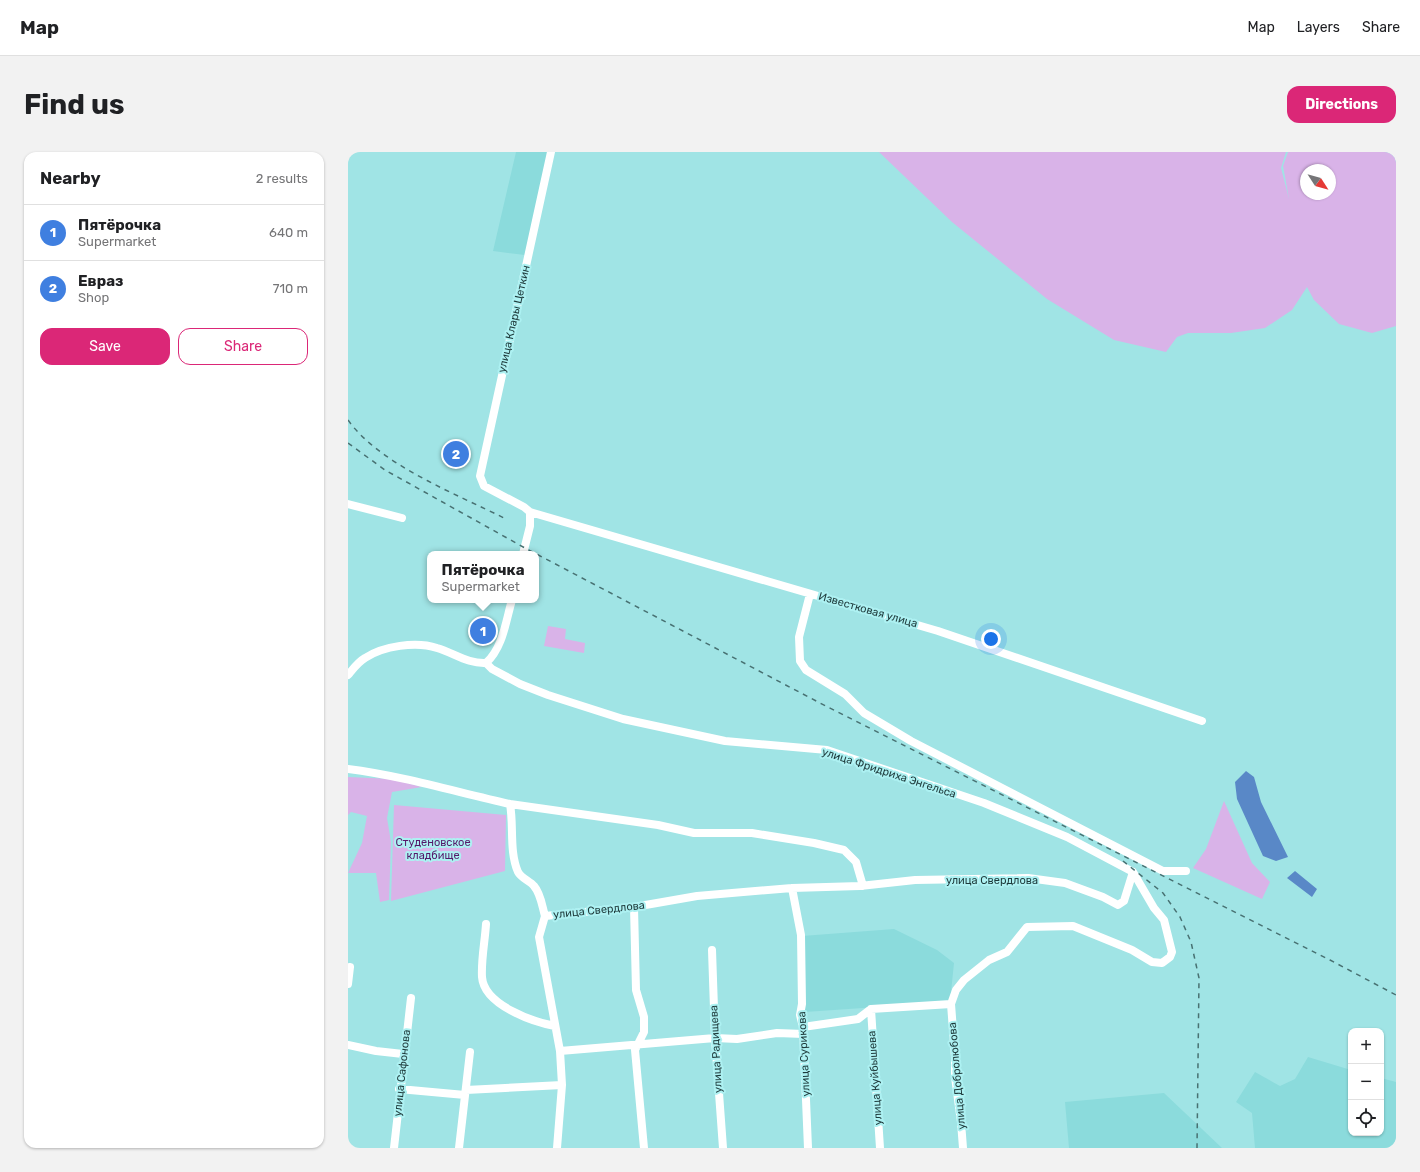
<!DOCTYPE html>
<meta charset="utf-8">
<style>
:root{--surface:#fff;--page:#f2f2f2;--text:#202124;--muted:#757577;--line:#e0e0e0;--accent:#db2777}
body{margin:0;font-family:Rubik,sans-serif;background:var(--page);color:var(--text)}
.controls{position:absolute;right:12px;bottom:12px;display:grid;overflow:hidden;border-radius:8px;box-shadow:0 1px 3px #0004}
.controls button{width:36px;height:36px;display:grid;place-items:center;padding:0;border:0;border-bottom:1px solid var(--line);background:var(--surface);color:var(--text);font:20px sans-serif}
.compass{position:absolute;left:952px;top:12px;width:36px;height:36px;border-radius:50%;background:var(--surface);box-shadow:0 1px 3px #0004;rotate:126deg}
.you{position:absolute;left:643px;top:487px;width:14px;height:14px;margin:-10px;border:3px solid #fff;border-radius:50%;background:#1a73e8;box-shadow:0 0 0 6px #1a73e833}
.badge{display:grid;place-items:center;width:26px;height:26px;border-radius:50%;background:var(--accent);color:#fff;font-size:13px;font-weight:700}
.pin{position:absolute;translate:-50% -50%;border:2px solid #fff;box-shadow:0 1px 4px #0006}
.popup{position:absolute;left:79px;top:399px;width:112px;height:52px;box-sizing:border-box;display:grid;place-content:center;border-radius:8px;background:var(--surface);filter:drop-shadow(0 1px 3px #0005);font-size:13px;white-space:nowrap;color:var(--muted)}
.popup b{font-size:15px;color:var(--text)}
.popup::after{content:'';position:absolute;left:50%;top:100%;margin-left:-8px;border:8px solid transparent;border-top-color:var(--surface)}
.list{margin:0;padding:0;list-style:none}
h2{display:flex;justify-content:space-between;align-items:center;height:52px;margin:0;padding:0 16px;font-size:17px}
h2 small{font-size:13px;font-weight:400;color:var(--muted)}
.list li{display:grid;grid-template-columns:26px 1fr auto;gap:12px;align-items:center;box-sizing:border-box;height:56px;padding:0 16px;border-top:1px solid var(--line)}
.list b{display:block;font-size:15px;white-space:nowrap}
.list p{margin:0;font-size:13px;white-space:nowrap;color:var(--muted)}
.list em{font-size:13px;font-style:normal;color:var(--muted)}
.actions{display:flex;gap:8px;padding:12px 16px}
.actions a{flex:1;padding:9px 0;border:1px solid var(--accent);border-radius:12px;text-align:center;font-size:14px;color:var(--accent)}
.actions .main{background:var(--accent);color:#fff}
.icon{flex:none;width:22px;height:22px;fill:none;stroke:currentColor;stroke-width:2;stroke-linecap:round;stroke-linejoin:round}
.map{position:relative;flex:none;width:1048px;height:996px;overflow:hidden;border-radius:12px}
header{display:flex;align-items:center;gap:24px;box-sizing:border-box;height:56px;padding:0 20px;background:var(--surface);border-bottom:1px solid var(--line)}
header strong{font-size:19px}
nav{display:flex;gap:22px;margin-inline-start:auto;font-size:14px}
.intro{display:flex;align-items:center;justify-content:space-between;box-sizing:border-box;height:96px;padding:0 24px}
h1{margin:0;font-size:28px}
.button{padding:10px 18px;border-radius:12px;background:var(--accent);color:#fff;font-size:14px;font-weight:700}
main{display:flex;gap:24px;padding:0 24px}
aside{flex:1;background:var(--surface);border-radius:12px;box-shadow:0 1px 3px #0004}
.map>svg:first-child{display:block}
.built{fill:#8bdbdc}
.green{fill:#d9b3e8;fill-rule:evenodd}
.water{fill:#5988c7}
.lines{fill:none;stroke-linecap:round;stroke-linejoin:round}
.minor{stroke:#fff;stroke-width:8}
.rail{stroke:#487172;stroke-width:1.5;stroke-dasharray:5 5;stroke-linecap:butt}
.labels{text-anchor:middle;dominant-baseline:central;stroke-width:4;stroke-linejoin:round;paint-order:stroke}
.street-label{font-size:11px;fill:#1e3a3b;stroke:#adf1f2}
.park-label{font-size:11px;fill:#551869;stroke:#adf1f2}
</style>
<header>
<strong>Map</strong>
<nav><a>Map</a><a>Layers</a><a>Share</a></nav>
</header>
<div class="intro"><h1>Find us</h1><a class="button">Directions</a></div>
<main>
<aside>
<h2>Nearby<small>2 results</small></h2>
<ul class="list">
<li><span class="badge" style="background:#3f7fe0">1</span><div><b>Пятёрочка</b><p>Supermarket</p></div><em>640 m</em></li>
<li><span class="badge" style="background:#3f7fe0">2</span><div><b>Евраз</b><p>Shop</p></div><em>710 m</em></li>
</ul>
<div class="actions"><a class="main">Save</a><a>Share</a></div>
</aside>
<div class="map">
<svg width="1048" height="996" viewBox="0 0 1048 996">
<rect width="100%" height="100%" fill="#a0e4e5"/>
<path class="built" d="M168,0H200L177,103L145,99Z
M546,777L589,798L606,811L602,850L457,860L454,784Z
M960,905L1003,918V981H1033V926L1048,930V996H907L904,961L888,950L907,920L932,934L947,927Z
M816,941L874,996H721L717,950Z"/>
<path class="green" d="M531,0H938L933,16L941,47L935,14L940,0H1048V174L1024,181L991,172L966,148L959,135L944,158L917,176L883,181H840L829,185L818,200L766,188L699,147L604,70ZM958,18H982V42H958Z
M200,474L218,477L217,487L237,491L236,501L196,494Z
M0,625L45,627L74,635L44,640L39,666L43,690L41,748L32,750L28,721H0L14,691L19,664L3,660L0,663Z
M876,649L904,711L922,730L914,747L845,716L858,697Z
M46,653L158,663L157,719L43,749Z"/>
<path class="water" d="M898,619L906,625L913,650L940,705L928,709L915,704L889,647L887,630Z
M947,719L969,737L964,745L939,726Z"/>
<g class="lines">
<path class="minor" d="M0,352L54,366
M182,360L590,479L854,569
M175,402L182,374V360L176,355L136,334L132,324L203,0
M462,442L451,485L452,509L458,518L497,542L516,561L563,589L815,719H838
M138,511L144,517L172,532L200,543L275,567L377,589L479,598L636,651L719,685L785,720L776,749L770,753L755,745L717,731L680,726L567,728L512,734L444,736L349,744L286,755L197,764
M0,523C5,517 10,510 17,506C35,494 68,489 89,496C106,501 120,512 138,511C155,496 158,468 164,448
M0,617C55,624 108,640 162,652C166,674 161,699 170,720C173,726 182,729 186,734C193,742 194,754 197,764
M162,652L310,673L346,681H404L466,691L496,698L508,710L515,734
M444,736L453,783L454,852L452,863L455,875L460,996
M286,755L288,838L296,865V880L287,898L296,996
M197,764L191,785L212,899L214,933L209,996
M138,772C137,789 133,808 134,825C136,853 185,870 207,874
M364,798L367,886L375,996
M0,832L2,815
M523,857L532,996
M455,875L510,867L523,857L603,852
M0,893L28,899L55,902
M212,899L367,886L389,887L429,881L456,882
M51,937L117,943
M118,938L214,933
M46,996L63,846
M111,996L122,900
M615,996L613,970L607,925V905L603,852L608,838L616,828L641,808L659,800L679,775L725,774L784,798L804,810L814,811L822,805L824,800L816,768L806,756L785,720"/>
<path class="rail" d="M0,268C31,312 108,342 156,366
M0,291L37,318L177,396L472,551L982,808L1048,843
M775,709L815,741L832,765L843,790L851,826L849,996"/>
</g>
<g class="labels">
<g class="street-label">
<text transform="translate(166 167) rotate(-77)">улица Клары Цеткин</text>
<text transform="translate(520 458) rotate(16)">Известковая улица</text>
<text transform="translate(541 621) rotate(18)">улица Фридриха Энгельса</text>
<text x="644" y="728">улица Свердлова</text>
<text transform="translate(251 758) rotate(-6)">улица Свердлова</text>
<text transform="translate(368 897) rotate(-93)">улица Радищева</text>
<text transform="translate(456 902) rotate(-93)">улица Сурикова</text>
<text transform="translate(54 921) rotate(-84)">улица Сафонова</text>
<text transform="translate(609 924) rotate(-95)">улица Добролюбова</text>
<text transform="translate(527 926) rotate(-94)">улица Куйбышева</text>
</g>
<g class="park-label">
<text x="85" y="690">Студеновское<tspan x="85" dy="13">кладбище</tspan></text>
</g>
</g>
</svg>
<div class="controls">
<button>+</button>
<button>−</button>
<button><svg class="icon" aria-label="locate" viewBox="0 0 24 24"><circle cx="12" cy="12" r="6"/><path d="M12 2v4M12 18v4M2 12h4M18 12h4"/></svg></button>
</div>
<svg class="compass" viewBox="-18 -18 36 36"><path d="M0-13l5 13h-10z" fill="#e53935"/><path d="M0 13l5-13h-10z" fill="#757577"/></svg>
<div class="you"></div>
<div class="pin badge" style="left:135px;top:479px;background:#3f7fe0">1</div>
<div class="popup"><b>Пятёрочка</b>Supermarket</div>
<div class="pin badge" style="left:108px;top:302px;background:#3f7fe0">2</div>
</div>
</main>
